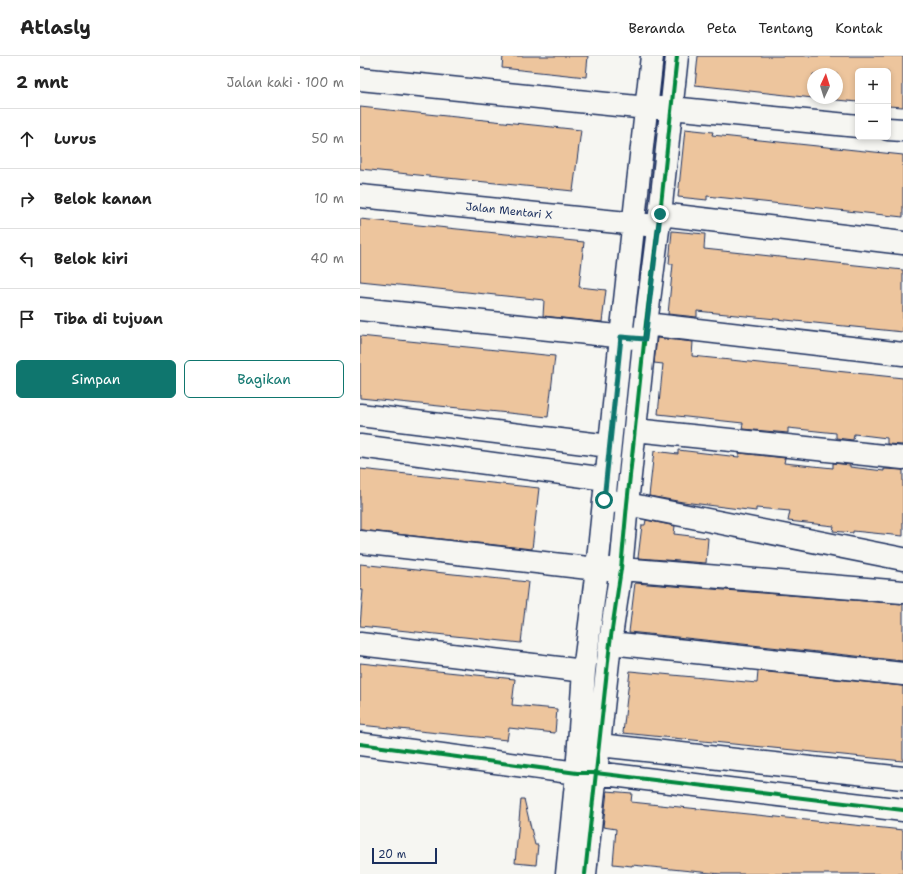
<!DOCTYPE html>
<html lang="id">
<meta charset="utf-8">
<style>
:root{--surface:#fff;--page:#f6f6f6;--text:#222;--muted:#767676;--line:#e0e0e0;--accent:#0f766e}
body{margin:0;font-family:"Shantell Sans",sans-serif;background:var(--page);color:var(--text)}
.controls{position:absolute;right:12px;top:12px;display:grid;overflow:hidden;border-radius:6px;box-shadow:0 2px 6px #0003}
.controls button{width:36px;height:36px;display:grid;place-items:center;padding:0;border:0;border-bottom:1px solid var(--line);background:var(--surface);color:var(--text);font:20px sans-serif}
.compass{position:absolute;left:447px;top:12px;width:36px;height:36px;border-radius:50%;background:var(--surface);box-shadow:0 2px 6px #0003;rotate:4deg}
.scale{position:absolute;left:12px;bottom:10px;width:65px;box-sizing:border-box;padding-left:4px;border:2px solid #1b2f5e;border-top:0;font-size:11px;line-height:14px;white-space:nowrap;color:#1b2f5e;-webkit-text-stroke:3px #f6f6f2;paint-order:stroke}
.stop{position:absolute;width:12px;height:12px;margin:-9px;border:3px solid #0f766e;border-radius:50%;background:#fff}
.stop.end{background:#0f766e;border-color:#fff;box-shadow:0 1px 4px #0008}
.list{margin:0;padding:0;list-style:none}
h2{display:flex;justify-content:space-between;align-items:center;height:52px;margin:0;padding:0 16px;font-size:17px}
h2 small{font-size:13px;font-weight:400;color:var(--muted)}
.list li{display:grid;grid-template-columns:26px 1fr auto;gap:12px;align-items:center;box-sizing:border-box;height:60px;padding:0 16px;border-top:1px solid var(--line)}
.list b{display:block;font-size:15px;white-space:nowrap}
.list em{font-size:13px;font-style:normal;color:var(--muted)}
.actions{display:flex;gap:8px;padding:12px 16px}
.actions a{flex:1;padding:9px 0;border:1px solid var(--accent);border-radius:6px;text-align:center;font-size:14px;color:var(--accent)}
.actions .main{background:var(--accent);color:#fff}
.icon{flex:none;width:22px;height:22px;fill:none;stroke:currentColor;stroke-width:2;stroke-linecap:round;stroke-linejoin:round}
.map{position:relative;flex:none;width:543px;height:818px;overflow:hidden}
header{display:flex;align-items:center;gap:24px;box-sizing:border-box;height:56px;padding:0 20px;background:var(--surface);border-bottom:1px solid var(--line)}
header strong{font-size:19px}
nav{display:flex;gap:22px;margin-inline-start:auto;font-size:14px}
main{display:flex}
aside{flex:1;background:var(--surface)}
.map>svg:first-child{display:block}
.building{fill:#edc59d;stroke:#1b2f5e}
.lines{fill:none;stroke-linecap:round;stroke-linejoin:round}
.minor-casing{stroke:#1b2f5e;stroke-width:25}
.minor{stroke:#f6f6f2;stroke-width:22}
.cycleway-casing{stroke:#f6f6f2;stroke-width:6}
.cycleway{stroke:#00873e;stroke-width:4}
.route{stroke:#0f766e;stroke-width:5}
.labels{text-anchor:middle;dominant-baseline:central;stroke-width:4;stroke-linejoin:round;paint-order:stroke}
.street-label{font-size:11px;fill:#1b2f5e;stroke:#f6f6f2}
</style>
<header>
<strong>Atlasly</strong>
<nav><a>Beranda</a><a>Peta</a><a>Tentang</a><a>Kontak</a></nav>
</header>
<main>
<aside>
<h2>2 mnt<small>Jalan kaki · 100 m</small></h2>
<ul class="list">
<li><svg class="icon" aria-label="ahead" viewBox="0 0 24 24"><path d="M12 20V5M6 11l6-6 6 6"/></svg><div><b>Lurus</b></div><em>50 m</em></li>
<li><svg class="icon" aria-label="right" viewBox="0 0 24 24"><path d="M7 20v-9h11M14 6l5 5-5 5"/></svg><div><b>Belok kanan</b></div><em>10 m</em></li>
<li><svg class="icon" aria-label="left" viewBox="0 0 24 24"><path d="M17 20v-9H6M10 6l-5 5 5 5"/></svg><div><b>Belok kiri</b></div><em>40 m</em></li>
<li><svg class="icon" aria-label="arrive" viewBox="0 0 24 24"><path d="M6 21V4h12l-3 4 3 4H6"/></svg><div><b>Tiba di tujuan</b></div></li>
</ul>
<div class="actions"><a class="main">Simpan</a><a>Bagikan</a></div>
</aside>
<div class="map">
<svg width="543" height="818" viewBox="0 0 543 818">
<rect width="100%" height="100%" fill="#f6f6f2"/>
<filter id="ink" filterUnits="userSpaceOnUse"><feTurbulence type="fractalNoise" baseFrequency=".025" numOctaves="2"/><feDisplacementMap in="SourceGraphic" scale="8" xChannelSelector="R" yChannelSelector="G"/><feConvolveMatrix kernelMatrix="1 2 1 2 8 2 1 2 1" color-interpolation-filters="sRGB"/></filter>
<g filter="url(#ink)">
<path class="building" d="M143,0H228L226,21L142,12Z
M338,0H543V51L528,50V15H498V46L455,42H477V18H453V42L335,29Z
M0,51L221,74L213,135L0,113Z
M325,73L353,76L352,79L543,99V161L347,140V144L318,141Z
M0,163L224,186L219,231L246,234L242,266L183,260L184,244L0,225Z
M312,175L345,178L344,193L543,214V276L337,255V261L308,258L313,208H309Z
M0,280L195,300L188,361L0,342Z
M297,282L333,286L332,300L543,322V389L527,388V382L494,378L493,384L476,382V377L428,372V377L382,373L383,367L298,358L303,308L294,307Z
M318,394L379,401V397L425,402L424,407L473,412V407L490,409V411L524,415V413L543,414V480L493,475V477L473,475L474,470L428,465L430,455L396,452V455L323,446L289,440L294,395L318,398Z
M0,413L179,432L172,493L0,474Z
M286,464L315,470L314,478L348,482L346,507L278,502L282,469H285Z
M0,508L168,526L161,587L0,570L3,534H0Z
M275,527L543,548V605L269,576Z
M0,607L155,623L152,649L197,653L195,677L149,672L147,684L0,669Z
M270,615L397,627L398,615L543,630V705L263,677Z
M247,735L272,737L271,746L543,774V818H361L272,809V810L253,808L256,773L243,771Z
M161,743H164L175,789H178L176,809L155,807Z"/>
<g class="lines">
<g class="minor-casing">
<path id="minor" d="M0,23L287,52H311L498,70
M528,73L543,74
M0,140L287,169
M300,158L543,187
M0,253L275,282
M286,268L543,298
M0,359L249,390
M275,374L543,402
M0,390L246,423
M252,445L543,503
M0,486L237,513H261L543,536
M250,587L543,618
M0,588L224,615
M0,688L217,717H236L543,754
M239,689L543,722
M207,818L217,717L224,615L237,513L261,281L292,0
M225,818L250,587L261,513L267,448L286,268L300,158L317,0"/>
</g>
<use href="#minor" class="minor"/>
<g class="cycleway-casing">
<path id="cycleway" d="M0,688L217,717H236L543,754
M225,818L250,587L261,513L267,448L286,268L300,158L317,0"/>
</g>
<use href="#cycleway" class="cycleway"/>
</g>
</g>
<g class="lines" filter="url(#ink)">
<path class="route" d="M244,444L261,281L285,283L300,158"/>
</g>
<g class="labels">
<g class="street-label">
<text transform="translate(149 155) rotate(6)">Jalan Mentari X</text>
</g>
</g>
</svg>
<div class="controls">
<button>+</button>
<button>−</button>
</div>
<svg class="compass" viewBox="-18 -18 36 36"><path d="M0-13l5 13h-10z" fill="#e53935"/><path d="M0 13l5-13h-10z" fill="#767676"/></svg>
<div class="scale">20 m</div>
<div class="stop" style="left:244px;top:444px"></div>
<div class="stop end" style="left:300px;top:158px"></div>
</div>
</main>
